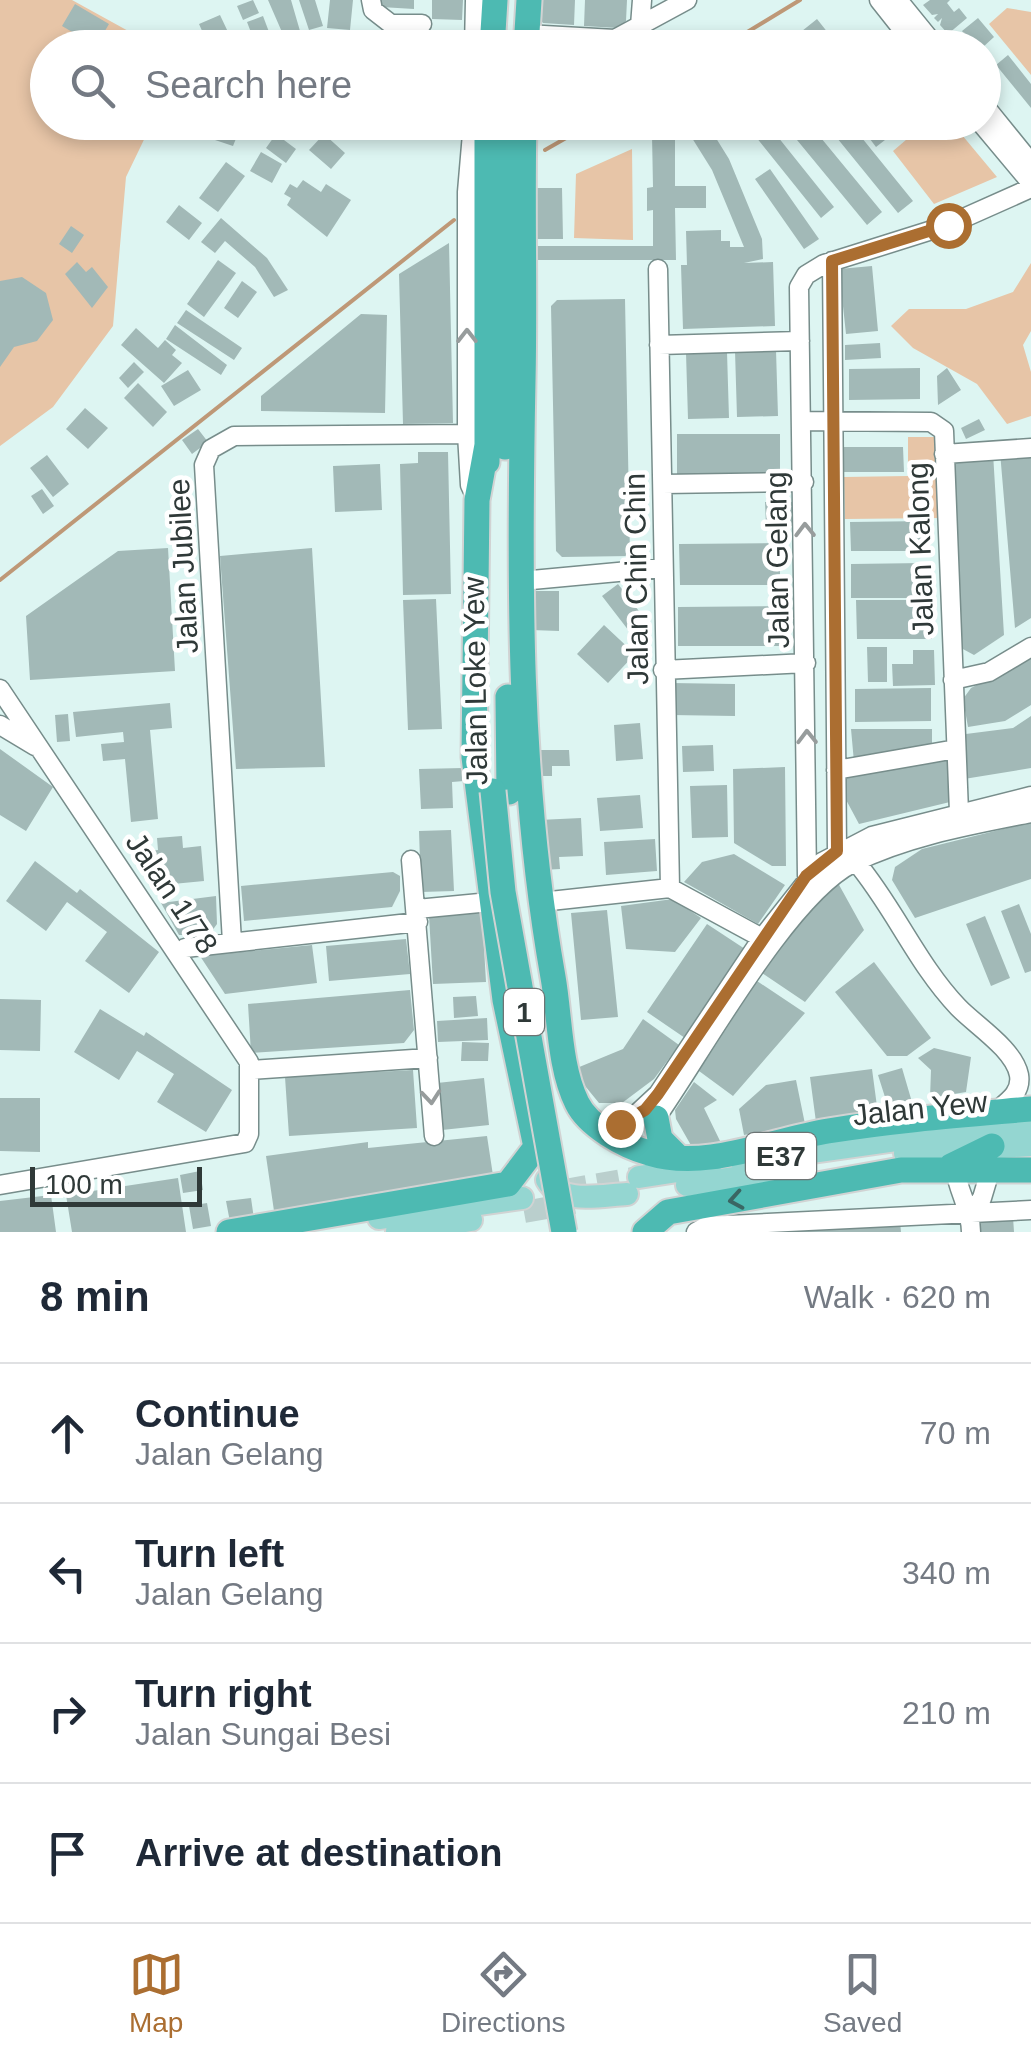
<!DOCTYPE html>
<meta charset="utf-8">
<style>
:root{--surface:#fff;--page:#f2f2f3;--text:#1f2937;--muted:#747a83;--line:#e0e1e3;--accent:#ab6e31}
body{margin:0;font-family:Helvetica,sans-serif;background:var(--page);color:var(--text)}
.scale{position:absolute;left:30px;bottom:25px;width:172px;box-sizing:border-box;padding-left:10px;border:5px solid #2f3938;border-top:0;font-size:28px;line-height:35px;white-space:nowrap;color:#2f3938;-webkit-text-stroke:8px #fff;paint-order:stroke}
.stop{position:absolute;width:30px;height:30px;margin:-22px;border:8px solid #ab6e31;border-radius:50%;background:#fff}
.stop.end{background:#ab6e31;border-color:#fff;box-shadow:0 2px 10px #0008}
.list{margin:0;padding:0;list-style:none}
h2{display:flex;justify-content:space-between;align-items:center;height:130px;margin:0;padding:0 40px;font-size:42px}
h2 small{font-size:32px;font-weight:400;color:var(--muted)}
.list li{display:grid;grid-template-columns:65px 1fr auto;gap:30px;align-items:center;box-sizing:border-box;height:140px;padding:0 40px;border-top:2px solid var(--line)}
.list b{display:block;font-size:38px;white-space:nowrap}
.list p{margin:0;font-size:32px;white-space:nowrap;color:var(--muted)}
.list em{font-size:32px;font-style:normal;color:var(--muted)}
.icon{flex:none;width:55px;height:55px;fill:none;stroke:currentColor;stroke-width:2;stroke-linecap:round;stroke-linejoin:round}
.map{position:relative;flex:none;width:1031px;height:1232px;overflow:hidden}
.search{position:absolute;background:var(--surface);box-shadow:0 5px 15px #0003;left:30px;right:30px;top:30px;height:110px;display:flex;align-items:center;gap:25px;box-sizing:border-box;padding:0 35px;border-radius:55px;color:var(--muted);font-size:38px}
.sheet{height:690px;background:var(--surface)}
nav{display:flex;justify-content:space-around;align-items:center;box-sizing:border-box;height:140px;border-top:2px solid var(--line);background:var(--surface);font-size:28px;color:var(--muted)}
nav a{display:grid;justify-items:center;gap:5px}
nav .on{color:var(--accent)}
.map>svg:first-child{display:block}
.green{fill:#e7c5a7}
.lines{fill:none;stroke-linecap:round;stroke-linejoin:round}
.stream{stroke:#be9877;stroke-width:4}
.building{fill:#a2b9b7}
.major-tunnel{stroke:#bacfcd;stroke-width:22;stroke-dasharray:22 11;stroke-linecap:butt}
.minor-casing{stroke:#778d8b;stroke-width:21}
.major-casing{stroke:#d1d3d3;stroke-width:26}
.highway-casing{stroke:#d1d3d3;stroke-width:29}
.minor{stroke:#fff;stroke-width:18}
.major{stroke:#94d6d1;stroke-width:22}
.highway{stroke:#4dbab2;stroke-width:25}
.highway-bridge-casing{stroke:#d1d3d3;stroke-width:29;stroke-linecap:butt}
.highway-bridge{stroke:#4dbab2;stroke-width:25}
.oneway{stroke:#979c9c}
.oneway2{stroke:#3a6663}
.route{stroke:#ab6e31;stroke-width:12}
.labels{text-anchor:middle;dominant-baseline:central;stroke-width:9;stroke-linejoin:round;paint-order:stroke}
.shield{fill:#fff;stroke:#6d7474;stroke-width:2.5}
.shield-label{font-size:28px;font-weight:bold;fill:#2f3938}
.street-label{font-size:30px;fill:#2f3938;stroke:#fff}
</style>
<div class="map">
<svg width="1031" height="1232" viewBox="0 0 1031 1232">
<rect width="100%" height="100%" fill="#ddf5f2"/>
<path class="green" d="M0,0H72L141,38L143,47L48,48V122L152,123L126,177L113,326L53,407L0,446Z
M1007,8L1031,12V75L989,24Z
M927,122L952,123L997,177L934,204L893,151Z
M632,149L633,240L574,238L576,174Z
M1031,263V331L1023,345L1031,372V416L1007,424L977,384L913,348L891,326L909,309H966L1013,292Z
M908,437H938L940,518L845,519L844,477L908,476Z"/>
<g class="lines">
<path class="stream" d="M721,48L800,0
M545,150L594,122
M0,580L454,220"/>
</g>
<path class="building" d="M253,0L259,13L243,20L237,6Z
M268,0H291L300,31L285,39Z
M299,0H315L323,26L309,30Z
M330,0H353L350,30L327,28Z
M381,0H414V9L381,7Z
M432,0H463L462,20L432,19Z
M537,0H575L574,25L543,23L536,15Z
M585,0H627L626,21L618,28L584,26Z
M930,0H950L947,3L954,12L959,8L967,18L948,34L940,25L942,18L938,22L934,18L938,14L932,15L923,5Z
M75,4L109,24L96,46L62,26Z
M220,15L228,32L207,42L199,24Z
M263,16L275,48H257L247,22Z
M978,18L994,37L982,48H975L962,31Z
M817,19L840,48H816L802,31Z
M874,30L884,43L878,48H857L854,44Z
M1008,55L1031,84V108L996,65Z
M682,122H706L729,159L762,239L763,259L744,263L773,262L775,326L683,329L681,265H687L686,231L721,230V241H730V247H744L712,170Z
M744,122H766L834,207L821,218Z
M824,122H849L913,201L898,213Z
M857,122H908L876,147Z
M217,124L239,131L233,146L212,139Z
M812,127L882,212L867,225L797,140Z
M276,134L296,149L286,163L266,148Z
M324,134L345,153L331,169L309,150Z
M652,135L675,136V186H706V208H675L676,260H537V246H653V210L647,211V188L653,187Z
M261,152L282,164L272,183L250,171Z
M226,162L245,176L218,212L199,198Z
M770,169L819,239L804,249L755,179Z
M303,180L321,192L326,184L351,200L327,237L287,205L291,198L284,194L290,184L297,188Z
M534,188H562L563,239H534Z
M179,205L202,223L189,240L166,222Z
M221,218L267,258L288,290L274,297L255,267L225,241L215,253L201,242Z
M71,226L84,235L72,253L59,244Z
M449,243L453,423L403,424L399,274Z
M218,260L236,273L204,317L187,304Z
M77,262L86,272L92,267L108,287L92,308L65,274Z
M872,266L878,331L846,334L839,269Z
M22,277L46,293L53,320L37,341L14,347L0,367V281Z
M242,281L257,292L238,318L224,308Z
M625,299L630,556L562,557L556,551L551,306L557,300Z
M186,310L242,348L234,360L177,323Z
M361,314L387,315L385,413L261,411V396Z
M175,325L227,365L221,375L166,339Z
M136,328L158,348L165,340L176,350L172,355L182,363L164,383L121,345Z
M880,343L881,358L845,360V345Z
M776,350L778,416L737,417L735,351Z
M727,352L729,418L688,419L686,353Z
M134,362L144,372L128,388L119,378Z
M920,368V399L849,400V369Z
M947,368L961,390L938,405L937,376Z
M188,370L201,390L174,406L161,386Z
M138,383L167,412L153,427L124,398Z
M85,408L108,428L88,449L66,429Z
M979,419L985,430L966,439L961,428Z
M198,429L208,442L192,454L182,440Z
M677,434H780V475L677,476Z
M842,447H903L904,472H842Z
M1031,449V618L1015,628L1000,452Z
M418,452H448L451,594L403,595L400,464L418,463Z
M993,453L1004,635L974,655L961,648L949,456Z
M47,455L69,484L53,497L30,468Z
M380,464L382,510L335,512L333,466Z
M42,489L54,506L43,514L31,496Z
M765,502H792V526H766Z
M929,521V551H851L850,522Z
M780,543V585H680L679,544Z
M168,548L175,671L30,680L26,616L118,551Z
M312,548L325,767L236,769L220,556Z
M924,563L925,598H851V564Z
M618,584L645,619L629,631L602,596Z
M531,591H559V631L531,630Z
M436,599L442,729L408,730L403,600Z
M856,600H932V639H857Z
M789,606V646H678V607Z
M604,625L635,654L608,683L577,654Z
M867,647H887V682H868Z
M913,650H934L935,685L893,686L892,664H913Z
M1031,656V705L1005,721L968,727L963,699L971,688Z
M671,683L735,684V716L671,715Z
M931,688V721L855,722V689Z
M170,703L172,728L150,730L158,819L131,822L125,759L103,761L101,744L124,742L123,732L76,737L73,712Z
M68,714L70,741L57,742L55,715Z
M1031,716V768L964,779L958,735L1013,728Z
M640,723L643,759L616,761L614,725Z
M851,729H932V747L854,762Z
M713,745L714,771L683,772L682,746Z
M0,749L53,787L26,831L0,815Z
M538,750H569L570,766H552V776H538Z
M947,754L950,802L859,824L844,796V773Z
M785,767L786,866H772L734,843L733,769Z
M463,768L464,781L452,782L453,808L421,809L419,769Z
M727,785L728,837L692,838L690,786Z
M640,795L643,828L600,831L597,798Z
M581,818L583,856L559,857L560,869L542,870L539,820Z
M1031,822V879L915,918L892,880L895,867L922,849Z
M451,830L454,891L421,892L419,831Z
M182,836L183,848L201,846L204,881L152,886L148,851L158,850L157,838Z
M655,839L657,871L606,875L604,842Z
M734,854L785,885L758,924L684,882L702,862Z
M35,861L77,893L80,889L159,952L129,993L85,961L107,932L67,902L46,931L6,901Z
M393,872L400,876V891L392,907L244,921L241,886Z
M838,883L864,930L805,1002L759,971L804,911Z
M216,896L217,924L209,935H179L161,903Z
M673,899L701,918L675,952L626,949L621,906Z
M1019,904L1031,934V971L1025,973L1001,911Z
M607,910L618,1017L581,1020L571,913Z
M482,913L486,982L433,984L429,916Z
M985,916L1010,978L991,986L966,924Z
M707,924L745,949L685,1038L647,1012Z
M406,939L410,974L329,981L326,946Z
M312,945L317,983L225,994L200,956Z
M874,962L931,1038L907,1056H887L835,992Z
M757,981L805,1013L733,1096L699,1071Z
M410,990L414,1030L404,1043L251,1053L248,1004Z
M476,996L478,1016L454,1018L453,997Z
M0,999L41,1000L40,1051L0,1050Z
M100,1009L144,1036L146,1032L232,1090L206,1132L157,1102L174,1074L137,1051L119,1080L74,1052Z
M487,1018L488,1040L438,1042L437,1021Z
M643,1019L679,1045L654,1079L622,1103H599L572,1070L623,1049Z
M462,1042L489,1043L488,1061H461Z
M934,1048L971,1057L966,1092L930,1098L931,1070L918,1058Z
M902,1068L914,1109L891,1116L878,1075Z
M872,1069L878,1114L816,1122L810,1077Z
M413,1070L417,1128L289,1136L285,1077Z
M484,1078L489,1125L442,1130L437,1083Z
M796,1080L805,1124L744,1135L739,1109L766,1085Z
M694,1082L717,1100L704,1108L721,1143L692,1147L676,1119L675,1110Z
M0,1098H40V1152L0,1151Z
M487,1136L494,1182L274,1211L266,1156L368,1142V1148Z
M200,1171L203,1190L183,1193L180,1175Z
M178,1178L186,1232H72L66,1195Z
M51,1195L56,1232H0V1201Z
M251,1198L254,1219L230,1222L226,1201Z
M207,1203L211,1226L193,1229L189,1206Z
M1013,1217L1014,1232H978V1224L986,1218Z
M900,1221L901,1232H784L783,1226Z"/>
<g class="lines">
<path class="major-tunnel" d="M565,1190L639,1177
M524,1212L574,1203"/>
<g class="minor-casing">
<path id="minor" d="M371,0L373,10L391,24H422
M879,0L917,48
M898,0L937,48
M640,26L642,0
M526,34L615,39L687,0
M474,48L475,0
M984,105L1031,163
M473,122L467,192V434L470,485L475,496
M980,122L1031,183
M658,269L670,888
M659,345L800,341
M801,421L931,422L944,431L959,812
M944,454L1031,448
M663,484L804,482
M521,581L661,568
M663,670L806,663
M953,680L989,672L1031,647
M0,689L249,1062V1134L245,1143L0,1185
M0,725L35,746
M836,770L956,749
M411,860L434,1136
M856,862C894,907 917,964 958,1007C975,1025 1014,1049 1019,1075C1022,1093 1007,1102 995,1112
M807,876L799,287L806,275L824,264L948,225L1031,188
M807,901L837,851L832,261
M541,902L670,888L762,938
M417,909L490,902
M232,942L204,465L211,449L234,436L467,434
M185,948L418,922
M251,1070L428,1058
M656,1118C702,1053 787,896 853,863C908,836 971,825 1031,813
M603,1128L630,1120L658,1094L762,938L822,862L872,836L1031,796
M955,1169C958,1192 971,1209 971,1232
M971,1215L982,1198L991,1168
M696,1232L707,1226L1031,1210"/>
</g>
<g class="major-casing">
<path id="major" d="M905,1153L1031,1145
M742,1162L924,1136L1031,1127
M639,1177L710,1166
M547,1180C561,1205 602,1195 627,1194
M687,1185L769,1173
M379,1218L522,1198
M397,1232L471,1220"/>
</g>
<g class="highway-casing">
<path id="highway" d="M492,48L495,0
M526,48L529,0
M524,122C522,208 525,294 523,380C519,579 518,780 553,977C560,1016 559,1067 577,1103C588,1126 624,1146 649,1153C706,1171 772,1140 828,1131C896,1120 963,1115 1031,1109
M505,447L506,122
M487,462V122
M508,697L509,792
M656,1118L660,1139L679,1158
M951,1166L992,1146
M229,1232L508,1184L536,1147L505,1000L474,757L477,500L487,445
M645,1232L668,1212L901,1170H1031"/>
</g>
<use href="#minor" class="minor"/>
<use href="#major" class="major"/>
<use href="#highway" class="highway"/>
<g class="highway-bridge-casing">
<path id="highway-bridge" d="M493,791L503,892L564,1232"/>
</g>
<use href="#highway-bridge" class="highway-bridge"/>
</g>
<defs><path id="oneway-chevron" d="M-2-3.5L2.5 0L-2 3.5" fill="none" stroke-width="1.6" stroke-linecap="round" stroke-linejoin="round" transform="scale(2.5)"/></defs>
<g class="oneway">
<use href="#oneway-chevron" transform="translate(467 336) rotate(-90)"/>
<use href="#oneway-chevron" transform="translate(805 530) rotate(-91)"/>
<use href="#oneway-chevron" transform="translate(807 737) rotate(-91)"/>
<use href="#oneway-chevron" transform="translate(431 1097) rotate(85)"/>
</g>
<use class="oneway2" href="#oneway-chevron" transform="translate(736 1200) rotate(170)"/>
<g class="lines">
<path class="route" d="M620,1124L645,1110L658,1094L806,876L837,851L832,261L948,225"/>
</g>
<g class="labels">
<g class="shield">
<rect x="504" y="989" width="40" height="46" rx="8"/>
<rect x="746" y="1133" width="70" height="46" rx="8"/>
</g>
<g class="shield-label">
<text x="524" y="1012">1</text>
<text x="781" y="1156">E37</text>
</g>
<g class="street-label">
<text transform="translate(920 549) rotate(-92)">Jalan Kalong</text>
<text transform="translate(777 560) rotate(-91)">Jalan Gelang</text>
<text transform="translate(183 566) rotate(-93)">Jalan Jubilee</text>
<text transform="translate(636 579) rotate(-91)">Jalan Chin Chin</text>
<text transform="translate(475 681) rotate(-91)">Jalan Loke Yew</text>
<text transform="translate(172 893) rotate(56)">Jalan 1/78</text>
<text transform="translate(920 1108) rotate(-6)">Jalan Yew</text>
</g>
</g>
</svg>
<div class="scale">100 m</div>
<div class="stop" style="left:948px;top:225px"></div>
<div class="stop end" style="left:620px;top:1124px"></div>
<div class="search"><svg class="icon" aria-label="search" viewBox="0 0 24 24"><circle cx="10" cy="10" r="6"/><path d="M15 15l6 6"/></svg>Search here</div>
</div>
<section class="sheet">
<h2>8 min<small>Walk · 620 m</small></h2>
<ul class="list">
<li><svg class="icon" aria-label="ahead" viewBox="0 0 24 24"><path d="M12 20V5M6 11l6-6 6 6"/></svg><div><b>Continue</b><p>Jalan Gelang</p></div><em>70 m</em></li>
<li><svg class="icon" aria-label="left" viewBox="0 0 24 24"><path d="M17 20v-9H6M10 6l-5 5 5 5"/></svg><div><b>Turn left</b><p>Jalan Gelang</p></div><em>340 m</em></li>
<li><svg class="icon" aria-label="right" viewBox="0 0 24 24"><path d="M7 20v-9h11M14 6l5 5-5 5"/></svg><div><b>Turn right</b><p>Jalan Sungai Besi</p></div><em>210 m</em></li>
<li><svg class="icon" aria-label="arrive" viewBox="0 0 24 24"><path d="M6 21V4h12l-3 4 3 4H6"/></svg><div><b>Arrive at destination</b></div></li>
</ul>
</section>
<nav>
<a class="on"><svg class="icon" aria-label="map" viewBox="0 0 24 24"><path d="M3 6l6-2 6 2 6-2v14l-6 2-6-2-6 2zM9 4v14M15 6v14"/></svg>Map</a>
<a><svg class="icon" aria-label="directions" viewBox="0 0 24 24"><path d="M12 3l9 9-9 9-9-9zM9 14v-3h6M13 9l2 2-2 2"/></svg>Directions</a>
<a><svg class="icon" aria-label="saved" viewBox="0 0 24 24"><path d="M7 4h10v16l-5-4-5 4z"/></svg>Saved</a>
</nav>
